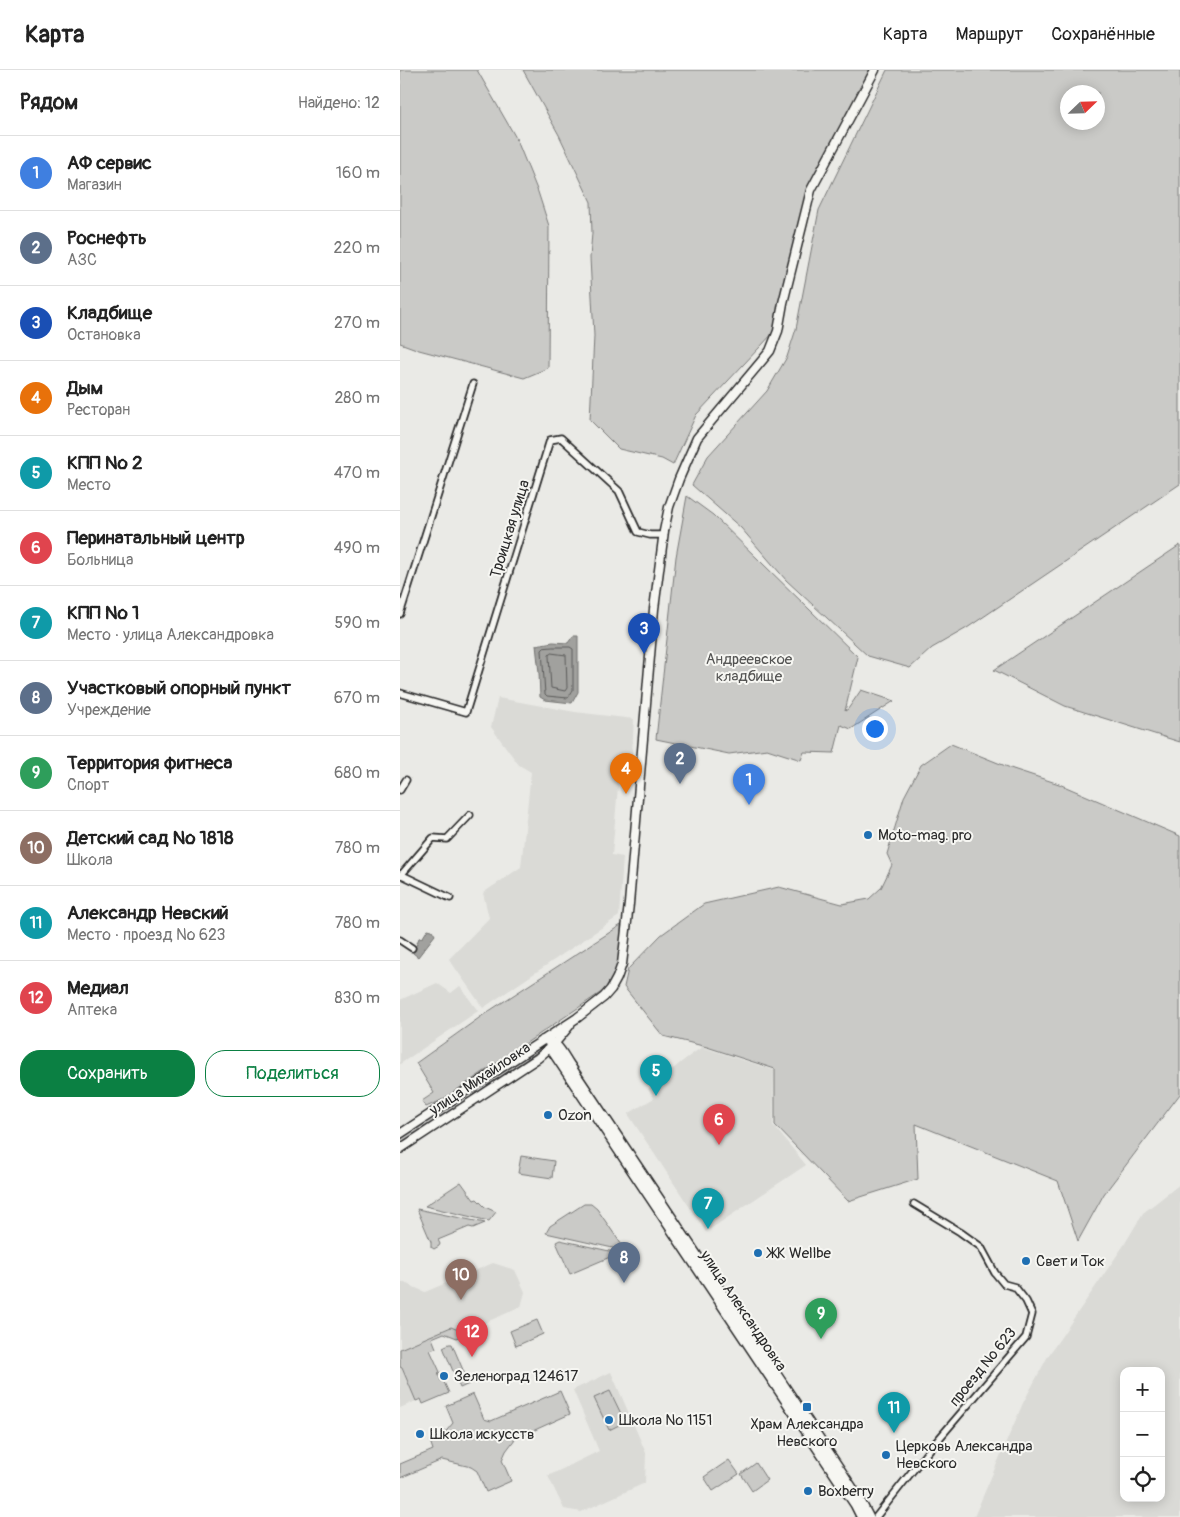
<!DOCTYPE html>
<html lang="ru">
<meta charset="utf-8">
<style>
:root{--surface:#fff;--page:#f6f6f6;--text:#222;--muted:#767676;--line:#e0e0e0;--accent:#0b8043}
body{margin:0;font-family:Pangolin,sans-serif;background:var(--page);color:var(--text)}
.controls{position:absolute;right:15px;bottom:15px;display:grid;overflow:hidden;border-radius:10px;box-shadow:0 2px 12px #0003}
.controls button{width:45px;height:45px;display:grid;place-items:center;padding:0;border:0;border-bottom:1px solid var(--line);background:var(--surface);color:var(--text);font:25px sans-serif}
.compass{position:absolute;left:660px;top:15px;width:45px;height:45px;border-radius:50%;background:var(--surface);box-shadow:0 2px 12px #0003;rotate:67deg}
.you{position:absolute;left:474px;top:658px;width:18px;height:18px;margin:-12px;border:4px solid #fff;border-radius:50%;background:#1a73e8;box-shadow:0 0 0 8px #1a73e833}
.badge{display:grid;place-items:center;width:32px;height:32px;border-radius:50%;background:var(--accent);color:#fff;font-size:16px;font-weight:700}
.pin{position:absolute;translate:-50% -41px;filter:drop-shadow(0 1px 2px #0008)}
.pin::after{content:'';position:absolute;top:26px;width:18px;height:15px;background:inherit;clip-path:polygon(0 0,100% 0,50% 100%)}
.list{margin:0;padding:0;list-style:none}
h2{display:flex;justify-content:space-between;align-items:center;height:65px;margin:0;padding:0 20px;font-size:21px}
h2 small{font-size:16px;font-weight:400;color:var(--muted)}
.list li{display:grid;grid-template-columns:32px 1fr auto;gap:15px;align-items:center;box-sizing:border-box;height:75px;padding:0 20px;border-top:1px solid var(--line)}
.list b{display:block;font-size:19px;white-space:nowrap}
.list p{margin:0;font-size:16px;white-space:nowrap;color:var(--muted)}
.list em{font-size:16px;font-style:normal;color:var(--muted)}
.actions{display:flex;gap:10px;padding:15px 20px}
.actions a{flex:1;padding:11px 0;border:1px solid var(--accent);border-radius:20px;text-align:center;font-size:18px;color:var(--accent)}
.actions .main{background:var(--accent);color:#fff}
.icon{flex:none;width:28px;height:28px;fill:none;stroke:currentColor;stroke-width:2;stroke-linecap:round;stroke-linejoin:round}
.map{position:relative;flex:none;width:780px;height:1447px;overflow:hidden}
header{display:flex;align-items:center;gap:30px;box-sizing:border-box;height:70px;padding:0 25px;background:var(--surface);border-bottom:1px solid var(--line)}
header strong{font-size:24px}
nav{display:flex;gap:28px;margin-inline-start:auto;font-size:18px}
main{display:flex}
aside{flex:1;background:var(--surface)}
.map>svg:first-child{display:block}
.built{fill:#dadad6;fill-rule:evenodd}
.green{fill:#cacac7;stroke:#7a7a79;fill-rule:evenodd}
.water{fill:#a1a19e;stroke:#727270}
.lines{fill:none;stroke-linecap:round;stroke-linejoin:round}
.shore{stroke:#5a5a59;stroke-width:1}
.street-casing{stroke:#2b2b2b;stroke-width:9}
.secondary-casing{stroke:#2b2b2b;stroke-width:11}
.street{stroke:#f6f6f2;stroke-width:5.5}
.secondary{stroke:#f6f6f2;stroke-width:8}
.poi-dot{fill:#1f6fb2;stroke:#f6f6f2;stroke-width:2}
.labels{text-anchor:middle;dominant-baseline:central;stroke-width:4;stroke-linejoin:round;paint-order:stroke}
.street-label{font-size:15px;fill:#2b2b2b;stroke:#f6f6f2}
.park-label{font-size:15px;fill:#535352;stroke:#f6f6f2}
.poi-label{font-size:15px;fill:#2b2b2b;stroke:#f6f6f2;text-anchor:start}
</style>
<header>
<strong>Карта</strong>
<nav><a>Карта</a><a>Маршрут</a><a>Сохранённые</a></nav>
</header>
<main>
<aside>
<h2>Рядом<small>Найдено: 12</small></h2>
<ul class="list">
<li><span class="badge" style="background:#3f7fe0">1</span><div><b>АФ сервис</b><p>Магазин</p></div><em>160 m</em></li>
<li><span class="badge" style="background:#5c6f8a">2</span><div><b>Роснефть</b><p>АЗС</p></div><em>220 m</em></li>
<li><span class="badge" style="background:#1a4fb4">3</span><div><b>Кладбище</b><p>Остановка</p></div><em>270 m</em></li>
<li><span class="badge" style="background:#e8710a">4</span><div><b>Дым</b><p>Ресторан</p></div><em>280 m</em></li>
<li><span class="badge" style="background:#0f9aa8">5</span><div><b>КПП № 2</b><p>Место</p></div><em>470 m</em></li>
<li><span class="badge" style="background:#e0444e">6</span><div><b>Перинатальный центр</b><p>Больница</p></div><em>490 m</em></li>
<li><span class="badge" style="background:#0f9aa8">7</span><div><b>КПП № 1</b><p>Место · улица Александровка</p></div><em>590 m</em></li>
<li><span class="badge" style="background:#5c6f8a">8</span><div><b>Участковый опорный пункт</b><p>Учреждение</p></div><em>670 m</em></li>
<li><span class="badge" style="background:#2e9e5b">9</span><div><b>Территория фитнеса</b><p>Спорт</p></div><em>680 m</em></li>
<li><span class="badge" style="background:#8d6e63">10</span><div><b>Детский сад № 1818</b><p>Школа</p></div><em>780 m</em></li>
<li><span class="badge" style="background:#0f9aa8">11</span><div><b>Александр Невский</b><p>Место · проезд № 623</p></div><em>780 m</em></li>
<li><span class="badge" style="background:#e0444e">12</span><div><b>Медиал</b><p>Аптека</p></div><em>830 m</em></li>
</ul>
<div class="actions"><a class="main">Сохранить</a><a>Поделиться</a></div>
</aside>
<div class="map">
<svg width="780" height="1447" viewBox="0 0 780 1447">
<rect width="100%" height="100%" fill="#eaeae6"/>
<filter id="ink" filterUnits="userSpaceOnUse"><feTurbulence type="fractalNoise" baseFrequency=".02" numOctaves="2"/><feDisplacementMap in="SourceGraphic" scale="10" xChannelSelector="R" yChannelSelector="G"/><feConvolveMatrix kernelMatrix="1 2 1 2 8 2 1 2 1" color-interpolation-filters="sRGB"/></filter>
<g filter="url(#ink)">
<path class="built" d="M98,628L175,642L234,649L232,684L221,683L212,785L223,787L219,846L83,938L49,889L89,848L83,823L121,797L131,702L119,695L91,657Z
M37,913L51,923L60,916L78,941L0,994V930Z
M302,977L374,1000L373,1055L406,1095L306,1162L228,1044L254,1028L248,1019L284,990Z
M780,1114V1447H574L623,1333L648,1286L724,1175L743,1143ZM724,1301H761V1428H724Z
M93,1193L115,1200L125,1222L121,1237L63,1262L50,1257L0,1279V1211L25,1222Z
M0,1297L2,1298L16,1331L0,1338Z
M211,1302L246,1383L245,1413L181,1442L164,1439L148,1406L199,1381L173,1320Z"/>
<path class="green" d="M0,0H77L116,68L138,122L149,156L148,298L124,308L19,280L0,273Z
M123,0H473L409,114L384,212L375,261L296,345L273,395L262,389L219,379L190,350L194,266L190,188L192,163L191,132L159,65Z
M487,0H780V414L567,558L532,578L510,598L468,586L386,510L341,458L292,415L308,386L367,321L387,287L396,259L419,140ZM698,22V52H668V22Z
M287,426L313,445L458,587L445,641L448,639L461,620L494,631L451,659L441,655L434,683L404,682L401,690L367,679L329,684L256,669L276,487Z
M780,475V672L665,636L594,600Z
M551,674L613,699L659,714L780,766V1024L704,1124L678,1171L658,1111L516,1054L518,1109L448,1131L375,1055V999L307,977L263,966L224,917L228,899L261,865L304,834L379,817L442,834L469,829L481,818L492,795L487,784L504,727L521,695Z
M221,855C223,867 220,896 213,907C210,912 206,917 203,921L42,1030L26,1037L22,1031L34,1023L16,993L86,943Z
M141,975L143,978L72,1026L70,1023Z
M66,1026L68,1029L0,1073V1068Z
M121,1086L154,1091L152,1108L118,1103Z
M61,1112L74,1130L77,1129L85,1137L96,1142L89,1151L25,1136Z
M184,1134H191L197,1139L226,1181L146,1163L150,1156Z
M17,1139L85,1153L73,1158L69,1157L38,1170L40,1174L39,1176L34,1179L31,1177V1172Z
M160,1170L227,1185L216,1190L210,1187L170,1204L156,1172Z
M137,1250L143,1264L116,1276L110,1261Z
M51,1257L63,1262L57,1268L44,1263L32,1268L36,1278L30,1280L40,1302L38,1303L41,1311L43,1310L49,1323L23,1334L21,1329L16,1331L2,1298L0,1297V1279Z
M49,1274H52L69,1314L60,1318L43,1277Z
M160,1321L170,1344L115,1369L106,1381L102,1390L111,1411L86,1422L77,1401L71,1397L42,1390L0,1408V1394L33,1380L30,1371L42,1366L53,1353L46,1336L73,1324L84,1349L91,1351Z
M210,1321L225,1352L209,1360L194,1328Z
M329,1390L339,1404L313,1421L304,1407Z
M356,1393L367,1410L352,1421L341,1404Z"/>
<path class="water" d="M173,566H178V622L172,633L145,630L140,627L139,603L136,575L153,572L168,573Z
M28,859L32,860L35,865L18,887L13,883L19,868L23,867Z"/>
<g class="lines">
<path class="shore" d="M153,577H170L173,579V620L168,628L147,626L145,624L142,580L144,578Z
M151,583L166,585L167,618L165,621L151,618L149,586Z"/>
<g class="street-casing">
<path id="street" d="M0,544L73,314
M0,623L66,642L150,370L161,368L219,421L238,462L250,465H263
M0,720L6,710
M0,804L50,828
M1,805L33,768L47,769L70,745
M0,870L12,878
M476,1447L525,1385L626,1267L632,1244L626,1231L615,1217L604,1214L595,1203L581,1177L560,1162L514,1134"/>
</g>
<g class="secondary-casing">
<path id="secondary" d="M150,966L149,972L150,978L455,1435L461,1447
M143,970C157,969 163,985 170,995L444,1405L458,1426L469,1447
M0,1064L177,948L204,927L211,919L217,908L222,894L229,834L254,539L264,461L269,437L279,409L297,368L370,281L378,261L383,233L411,120L475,0
M0,1079L138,988L155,973L170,955"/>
</g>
<use href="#street" class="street"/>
<use href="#secondary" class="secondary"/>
</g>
</g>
<g class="poi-dot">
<circle cx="468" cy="765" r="5"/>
<circle cx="148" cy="1045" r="5"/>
<circle cx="358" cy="1183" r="5"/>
<circle cx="626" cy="1191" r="5"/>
<circle cx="44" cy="1306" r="5"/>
<rect x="402" y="1332" width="10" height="10" rx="2.5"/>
<circle cx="209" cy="1350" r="5"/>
<circle cx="20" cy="1364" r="5"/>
<circle cx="486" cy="1385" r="5"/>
<circle cx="408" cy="1421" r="5"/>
</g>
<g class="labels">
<g class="street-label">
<text transform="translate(110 459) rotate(-73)">Троицкая улица</text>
<text transform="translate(80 1009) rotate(-34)">улица Михайловка</text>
<text transform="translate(343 1241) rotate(56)">улица Александровка</text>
<text transform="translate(583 1297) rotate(-51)">проезд № 623</text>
</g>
<g class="park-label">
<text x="349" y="589">Андреевское<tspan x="349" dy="17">кладбище</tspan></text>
</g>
<g class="poi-label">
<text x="478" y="765">Moto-mag. pro</text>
<text x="158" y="1045">Ozon</text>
<text x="368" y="1183">ЖК Wellbe</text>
<text x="636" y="1191">Свет и Ток</text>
<text x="54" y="1306">Зеленоград 124617</text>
<text x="219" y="1350">Школа № 1151</text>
<text x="407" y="1354" text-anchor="middle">Храм Александра<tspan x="407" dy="17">Невского</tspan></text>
<text x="30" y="1364">Школа искусств</text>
<text x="496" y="1376">Церковь Александра<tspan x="496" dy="17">Невского</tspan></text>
<text x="418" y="1421">Boxberry</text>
</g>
</g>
</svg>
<div class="controls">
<button>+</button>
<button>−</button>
<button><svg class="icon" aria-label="locate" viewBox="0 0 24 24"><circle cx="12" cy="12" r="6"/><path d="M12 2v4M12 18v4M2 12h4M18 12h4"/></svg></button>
</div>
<svg class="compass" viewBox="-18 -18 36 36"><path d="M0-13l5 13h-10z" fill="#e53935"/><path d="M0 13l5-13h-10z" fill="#767676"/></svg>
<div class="you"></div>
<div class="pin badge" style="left:349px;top:735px;background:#3f7fe0">1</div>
<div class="pin badge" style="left:280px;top:714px;background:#5c6f8a">2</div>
<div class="pin badge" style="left:244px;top:584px;background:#1a4fb4">3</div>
<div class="pin badge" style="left:226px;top:724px;background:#e8710a">4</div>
<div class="pin badge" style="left:256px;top:1026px;background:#0f9aa8">5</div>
<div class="pin badge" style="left:319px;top:1075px;background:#e0444e">6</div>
<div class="pin badge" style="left:308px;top:1159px;background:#0f9aa8">7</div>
<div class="pin badge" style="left:224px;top:1213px;background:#5c6f8a">8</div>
<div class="pin badge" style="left:421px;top:1269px;background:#2e9e5b">9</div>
<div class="pin badge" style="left:61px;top:1230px;background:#8d6e63">10</div>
<div class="pin badge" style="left:494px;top:1363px;background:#0f9aa8">11</div>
<div class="pin badge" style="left:72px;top:1287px;background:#e0444e">12</div>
</div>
</main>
